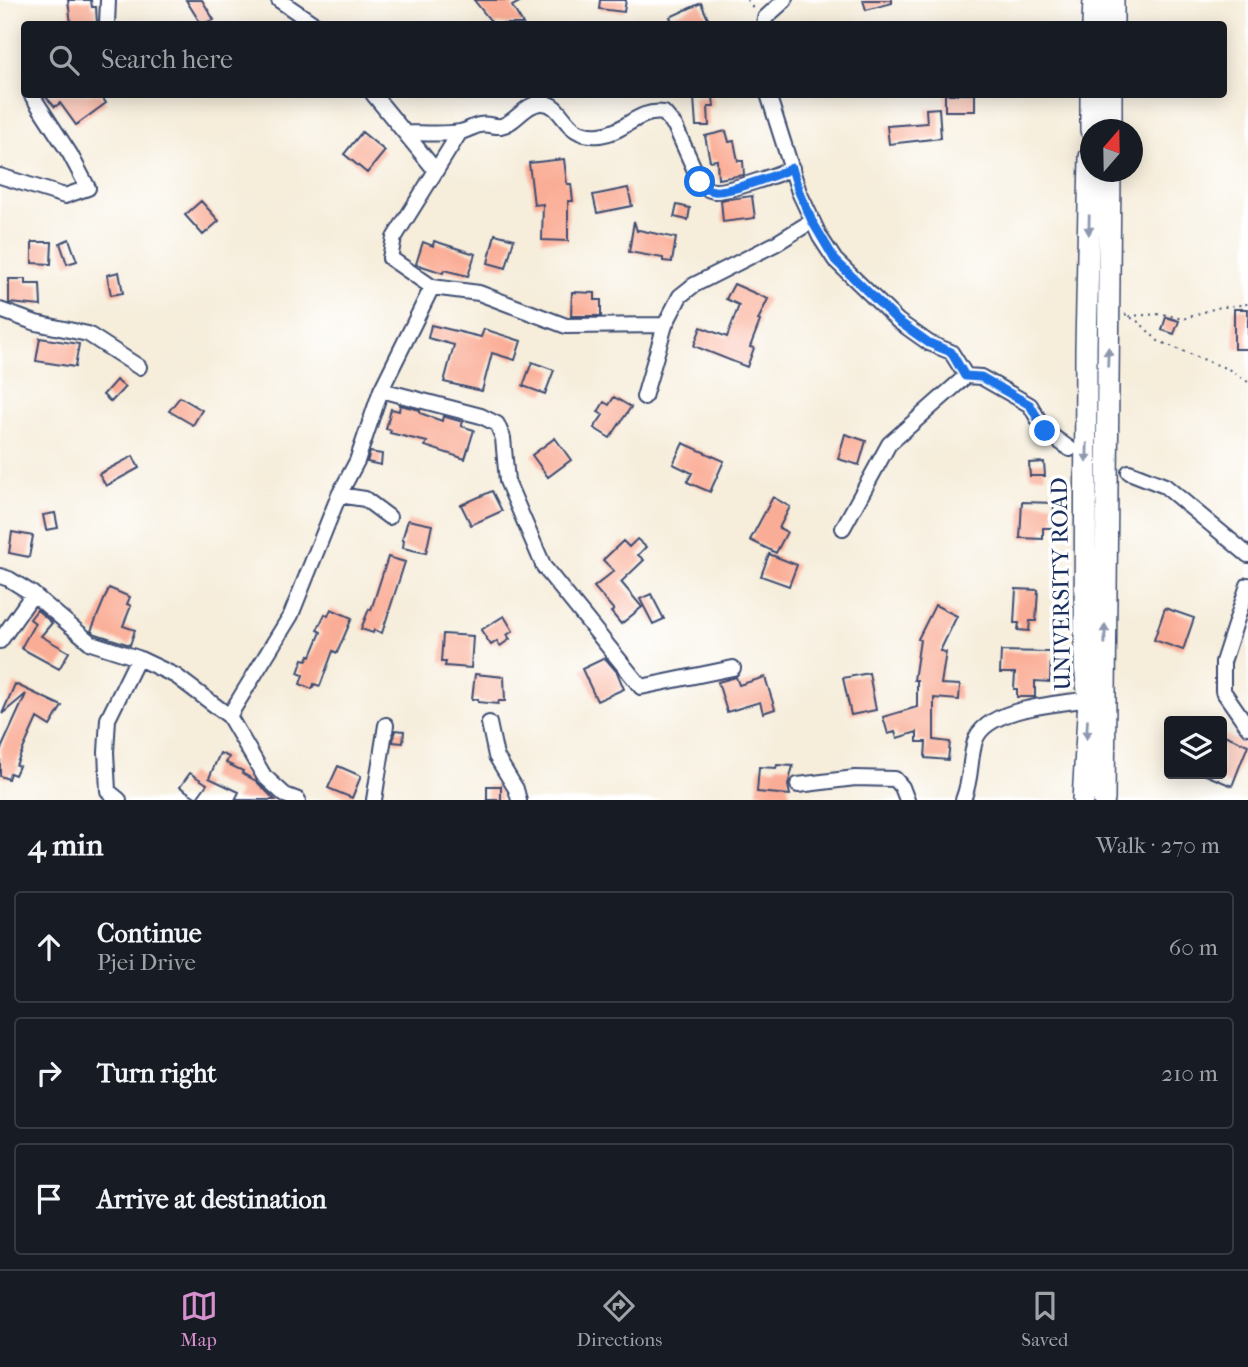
<!DOCTYPE html>
<meta charset="utf-8">
<style>
:root{--surface:#171b24;--page:#20242c;--text:#f1f3f6;--muted:#9ea1a6;--line:#363941;--accent:#d690ce}
body{margin:0;font-family:"IM FELL French Canon",serif;background:var(--page);color:var(--text)}
.controls{position:absolute;right:21px;bottom:21px;display:grid;overflow:hidden;border-radius:7px;box-shadow:0 4px 18px #0003}
.controls button{width:63px;height:63px;display:grid;place-items:center;padding:0;border:0;border-bottom:2px solid var(--line);background:var(--surface);color:var(--text);font:35px sans-serif}
.compass{position:absolute;left:1080px;top:119px;width:63px;height:63px;border-radius:50%;background:var(--surface);box-shadow:0 4px 18px #0003;rotate:20deg}
.stop{position:absolute;width:21px;height:21px;margin:-16px;border:5px solid #1a73e8;border-radius:50%;background:#fff}
.stop.end{background:#1a73e8;border-color:#fff;box-shadow:0 2px 7px #0008}
.list{margin:0;padding:0;list-style:none}
h2{display:flex;justify-content:space-between;align-items:center;height:91px;margin:0;padding:0 28px;font-size:30px}
h2 small{font-size:23px;font-weight:400;color:var(--muted)}
.list li{display:grid;grid-template-columns:46px 1fr auto;gap:21px;align-items:center;box-sizing:border-box;height:112px;margin:0 14px 14px;padding:0 14px;border:2px solid var(--line);border-radius:7px}
.list b{display:block;font-size:26px;white-space:nowrap}
.list p{margin:0;font-size:23px;white-space:nowrap;color:var(--muted)}
.list em{font-size:23px;font-style:normal;color:var(--muted)}
.icon{flex:none;width:38px;height:38px;fill:none;stroke:currentColor;stroke-width:2;stroke-linecap:round;stroke-linejoin:round}
.map{position:relative;flex:none;width:1248px;height:800px;overflow:hidden}
.search{position:absolute;background:var(--surface);box-shadow:0 4px 18px #0003;left:21px;right:21px;top:21px;height:77px;display:flex;align-items:center;gap:18px;box-sizing:border-box;padding:0 24px;border-radius:7px;color:var(--muted);font-size:26px}
.sheet{height:469px;background:var(--surface)}
nav{display:flex;justify-content:space-around;align-items:center;box-sizing:border-box;height:98px;border-top:2px solid var(--line);background:var(--surface);font-size:19px;color:var(--muted)}
nav a{display:grid;justify-items:center;gap:4px}
nav .on{color:var(--accent)}
.map>svg:first-child{display:block}
.building{fill:#faad96}
.lines{fill:none;stroke-linecap:round;stroke-linejoin:round}
.minor-casing{stroke:#3c4c71;stroke-width:18}
.highway-casing{stroke:#3c4c71;stroke-width:24}
.path{stroke:#3c4c71;stroke-width:2;stroke-dasharray:2 5;stroke-linecap:butt}
.minor{stroke:#fff;stroke-width:14}
.highway{stroke:#fff;stroke-width:21}
.oneway{fill:#8d97ae}
.route{stroke:#1a73e8;stroke-width:9}
.labels{text-anchor:middle;dominant-baseline:central;stroke-width:7;stroke-linejoin:round;paint-order:stroke}
.street-label{font-size:23px;fill:#1b2f5e;stroke:#fff}
</style>
<div class="map">
<svg width="1248" height="800" viewBox="0 0 1248 800">
<rect width="100%" height="100%" fill="#fff"/>
<filter id="ink" filterUnits="userSpaceOnUse"><feTurbulence type="fractalNoise" baseFrequency=".0143" numOctaves="2"/><feDisplacementMap in="SourceGraphic" scale="14" xChannelSelector="R" yChannelSelector="G"/><feConvolveMatrix kernelMatrix="1 2 1 2 8 2 1 2 1" color-interpolation-filters="sRGB"/></filter>
<filter id="wash" filterUnits="userSpaceOnUse"><feTurbulence type="fractalNoise" baseFrequency=".00686" numOctaves="4" result="noise"/><feDisplacementMap in="SourceGraphic" scale="28" xChannelSelector="R" yChannelSelector="G"/><feGaussianBlur stdDeviation="1.57" result="paint"/><feColorMatrix in="noise" values="0 0 0 0 0 0 0 0 0 0 0 0 0 0 0 0 0 1.4 0 .05"/><feComposite in="paint" operator="in"/></filter>
<g filter="url(#wash)">
<rect width="100%" height="100%" fill="#f6edda"/>
<g id="blocks">
<path class="building" d="M68,0H91L92,7H96L97,24H71Z
M186,0H202L214,20L201,24Z
M474,0H523L512,6L523,24H493Z
M600,0H626L624,12L599,9Z
M863,0H892V3L866,10Z
M701,3L709,21L701,24H673L670,17Z
M43,94H100L106,103L76,125L60,103L55,107Z
M945,94H975V111H945Z
M713,96L714,107H708L709,126H696L694,98Z
M939,108L941,138L889,144L887,126L927,123L926,109Z
M726,131L729,142L734,141L738,161H743L744,175L718,179L717,160L710,161L705,136Z
M362,132L385,151L367,173L344,154Z
M564,159L567,184H571L573,201H568V241L542,240L543,204L534,205L529,163Z
M628,188L632,206L597,213L593,195Z
M752,196L755,218L723,222L721,200Z
M201,201L219,221L203,235L185,215Z
M677,205L690,208L688,220L674,217Z
M634,221L637,231L639,230L676,238L672,262L663,261V258L629,252Z
M495,234L514,239L506,268L488,263Z
M69,239L77,261L67,264L60,243Z
M434,241L475,254L468,276L444,270L443,273L416,264L423,242L433,246Z
M32,242H52L51,264L32,263Z
M119,272L123,293L111,295L107,275Z
M9,279H26V284H40L41,306L9,303Z
M734,284L768,299L758,320L760,321L750,347L754,348L747,367L694,346L701,327L727,337L739,305L726,299Z
M572,292L595,293V300H601V316H571Z
M1234,309H1248V349H1234Z
M1166,317L1179,321L1174,334L1162,330Z
M431,325L481,337L484,329L521,341L515,360L492,353L482,391L444,382L454,345L428,338Z
M40,338L79,344L75,367L36,361Z
M532,362L554,370L545,394L523,386Z
M116,380L125,387L111,402L103,395Z
M180,397L202,410L193,425L169,411Z
M614,397L631,407L610,438L594,428L603,415L598,412L604,402L609,405Z
M400,405L420,410V413L442,421L443,416L449,418L463,422L461,426L474,430L465,459L425,446L427,442L390,433L391,430L386,429L391,409L399,411Z
M845,434L866,441L859,465L838,459Z
M555,438L571,460L548,477L532,455Z
M683,443L724,461L710,492L687,482L692,473L673,464Z
M370,452L382,454L381,465L367,462Z
M133,456L139,468L106,486L99,474Z
M1044,462L1045,476H1030L1029,463Z
M492,491L502,511L471,525L461,505Z
M773,497L790,507L779,528L787,532L776,553L750,540Z
M1022,502L1054,503L1053,528H1043V539L1020,538Z
M55,513L58,528L46,530L43,515Z
M408,520L432,525L426,553L403,548L404,540H402Z
M12,532L33,536L29,557L9,553Z
M637,539L646,547L638,555L644,560L621,582L642,607L621,624L611,612L614,610L594,587L614,571L603,560L623,541L629,547Z
M769,554L797,565L789,586L761,576Z
M388,557L405,562L382,633L374,630L373,633L361,629L369,609L371,610Z
M109,588L130,597L127,604L131,606L123,626L135,630L130,645L96,634L91,631Z
M1016,589L1038,590L1036,621H1030L1029,631L1018,630L1019,623H1014Z
M651,594L664,619L653,624L640,599Z
M935,605L957,616L940,651L946,652L941,684L960,685L959,700L934,698V740L950,742L948,760L925,758L926,742H917V732L897,738L895,732L888,734L883,717L917,707V680H914L920,640L918,639Z
M1165,608L1194,618L1183,650L1154,640Z
M331,609L352,618L337,653L333,651L320,686L314,684L312,689L300,684L303,675L298,673L303,659L307,660L309,655L311,656L321,632L317,630L325,614L328,616Z
M37,610L52,623L41,636L69,652L59,669L21,648L35,623L30,619Z
M504,616L513,631L507,635L510,639L500,646L497,641L491,645L481,630Z
M443,634L473,636L471,668L445,666L446,662H441Z
M1001,651L1051,652L1050,682L1035,681V697H1017V689H1014L1015,673H1000Z
M605,658L617,672L624,689L597,701L582,669Z
M869,673L876,710L851,715L843,678Z
M475,674L504,677L505,701H499L498,704L478,702V699H472Z
M736,677L739,685L765,677L775,709L763,713L760,702L727,712L718,682Z
M15,684L62,706L50,726L37,718L16,765L19,766L15,775L10,773L8,779L0,776V751L26,694L2,714Z
M395,730L404,731L403,743L393,742Z
M1222,734L1248,745L1232,786L1203,774H1222Z
M220,753L229,757L226,763L243,771L242,773L256,781L275,800H235L239,792L209,778Z
M777,765L793,766L788,785L790,795L757,792L759,767L776,768Z
M338,766L361,776L352,798L328,788Z
M190,773L207,784L197,798L180,787Z
M487,786H501V800H487Z"/>
</g>
</g>
<g filter="url(#ink)">
<use href="#blocks" fill-opacity="0" stroke="#3c4c71" stroke-width="2"/>
<g class="lines">
<g class="minor-casing">
<path id="minor" d="M279,0L314,24
M107,24L108,0
M764,24L765,18L785,0
M373,94L405,133C423,133 443,135 460,132C467,131 473,126 480,125C487,123 494,127 501,126C516,123 526,102 543,103C565,104 563,139 600,135C626,132 637,109 664,113L675,126L700,182C704,187 707,190 714,191C728,192 777,175 792,168
M768,94L799,192L820,237L835,260L898,321L929,343L951,352L966,376L889,444L843,528
M460,132L394,238L390,258L432,287L479,293L566,326L665,325
M405,133L436,171
M0,176L65,196L88,188L70,154L31,94
M0,310L36,323L88,334L139,367
M966,376L981,377L1030,405L1045,431L1070,449
M381,390L481,416L497,424L503,438L507,481L544,567L641,687L733,668
M644,397L665,325L680,296L694,285L775,244L812,221
M1129,472L1165,486L1248,555
M339,495L365,499L389,517
M0,576L9,579L33,594L91,643L138,658L176,676L229,716L264,776L285,795L298,800
M1248,585L1223,662V691L1248,727
M0,641L33,594
M229,716L291,615L339,495L357,461L381,390L432,287
M489,723L496,756L516,789L519,800
M798,785L855,778L895,779L902,787L907,800
M119,800L108,791L106,752L108,719L138,658
M374,800L386,725
M963,800C972,778 969,761 975,741C986,707 1060,704 1089,699"/>
</g>
<g class="highway-casing">
<path id="highway" d="M1093,24L1094,0
M1113,24V0
M1091,130V94
M1111,130V94
M1083,800L1089,699L1085,666L1086,349L1090,157
M1104,800L1110,172"/>
</g>
<path class="path" d="M747,0L755,10
M1125,314L1140,323L1158,341L1230,370L1248,382
M1129,316L1162,314L1183,319L1216,308L1248,304"/>
<use href="#minor" class="minor"/>
<use href="#highway" class="highway"/>
</g>
<defs><path id="oneway-solid" d="M-6-.8H1V-3.2L6.5 0L1 3.2V.8H-6Z" transform="scale(1.75)"/></defs>
<g class="oneway">
<use href="#oneway-solid" transform="translate(1089 225) rotate(91)"/>
<use href="#oneway-solid" transform="translate(1108 357) rotate(-88)"/>
<use href="#oneway-solid" transform="translate(1087 453) rotate(91)"/>
<use href="#oneway-solid" transform="translate(1105 634) rotate(-89)"/>
<use href="#oneway-solid" transform="translate(1087 729) rotate(93)"/>
</g>
</g>
<g class="lines" filter="url(#ink)">
<path class="route" d="M700,182C704,187 707,190 714,191C728,193 777,175 792,168L799,192L812,221L835,260L898,321L929,343L951,352L965,376L981,377L1030,405L1045,431"/>
</g>
<g class="labels">
<g class="street-label">
<text transform="translate(1061 584) rotate(-91)">UNIVERSITY ROAD</text>
</g>
</g>
</svg>
<div class="controls">
<button><svg class="icon" aria-label="layers" viewBox="0 0 24 24"><path d="M12 4l9 5-9 5-9-5zM3 14l9 5 9-5"/></svg></button>
</div>
<svg class="compass" viewBox="-18 -18 36 36"><path d="M0-13l5 13h-10z" fill="#e53935"/><path d="M0 13l5-13h-10z" fill="#9ea1a6"/></svg>
<div class="stop" style="left:700px;top:182px"></div>
<div class="stop end" style="left:1045px;top:431px"></div>
<div class="search"><svg class="icon" aria-label="search" viewBox="0 0 24 24"><circle cx="10" cy="10" r="6"/><path d="M15 15l6 6"/></svg>Search here</div>
</div>
<section class="sheet">
<h2>4 min<small>Walk · 270 m</small></h2>
<ul class="list">
<li><svg class="icon" aria-label="ahead" viewBox="0 0 24 24"><path d="M12 20V5M6 11l6-6 6 6"/></svg><div><b>Continue</b><p>Pjei Drive</p></div><em>60 m</em></li>
<li><svg class="icon" aria-label="right" viewBox="0 0 24 24"><path d="M7 20v-9h11M14 6l5 5-5 5"/></svg><div><b>Turn right</b></div><em>210 m</em></li>
<li><svg class="icon" aria-label="arrive" viewBox="0 0 24 24"><path d="M6 21V4h12l-3 4 3 4H6"/></svg><div><b>Arrive at destination</b></div></li>
</ul>
</section>
<nav>
<a class="on"><svg class="icon" aria-label="map" viewBox="0 0 24 24"><path d="M3 6l6-2 6 2 6-2v14l-6 2-6-2-6 2zM9 4v14M15 6v14"/></svg>Map</a>
<a><svg class="icon" aria-label="directions" viewBox="0 0 24 24"><path d="M12 3l9 9-9 9-9-9zM9 14v-3h6M13 9l2 2-2 2"/></svg>Directions</a>
<a><svg class="icon" aria-label="saved" viewBox="0 0 24 24"><path d="M7 4h10v16l-5-4-5 4z"/></svg>Saved</a>
</nav>
